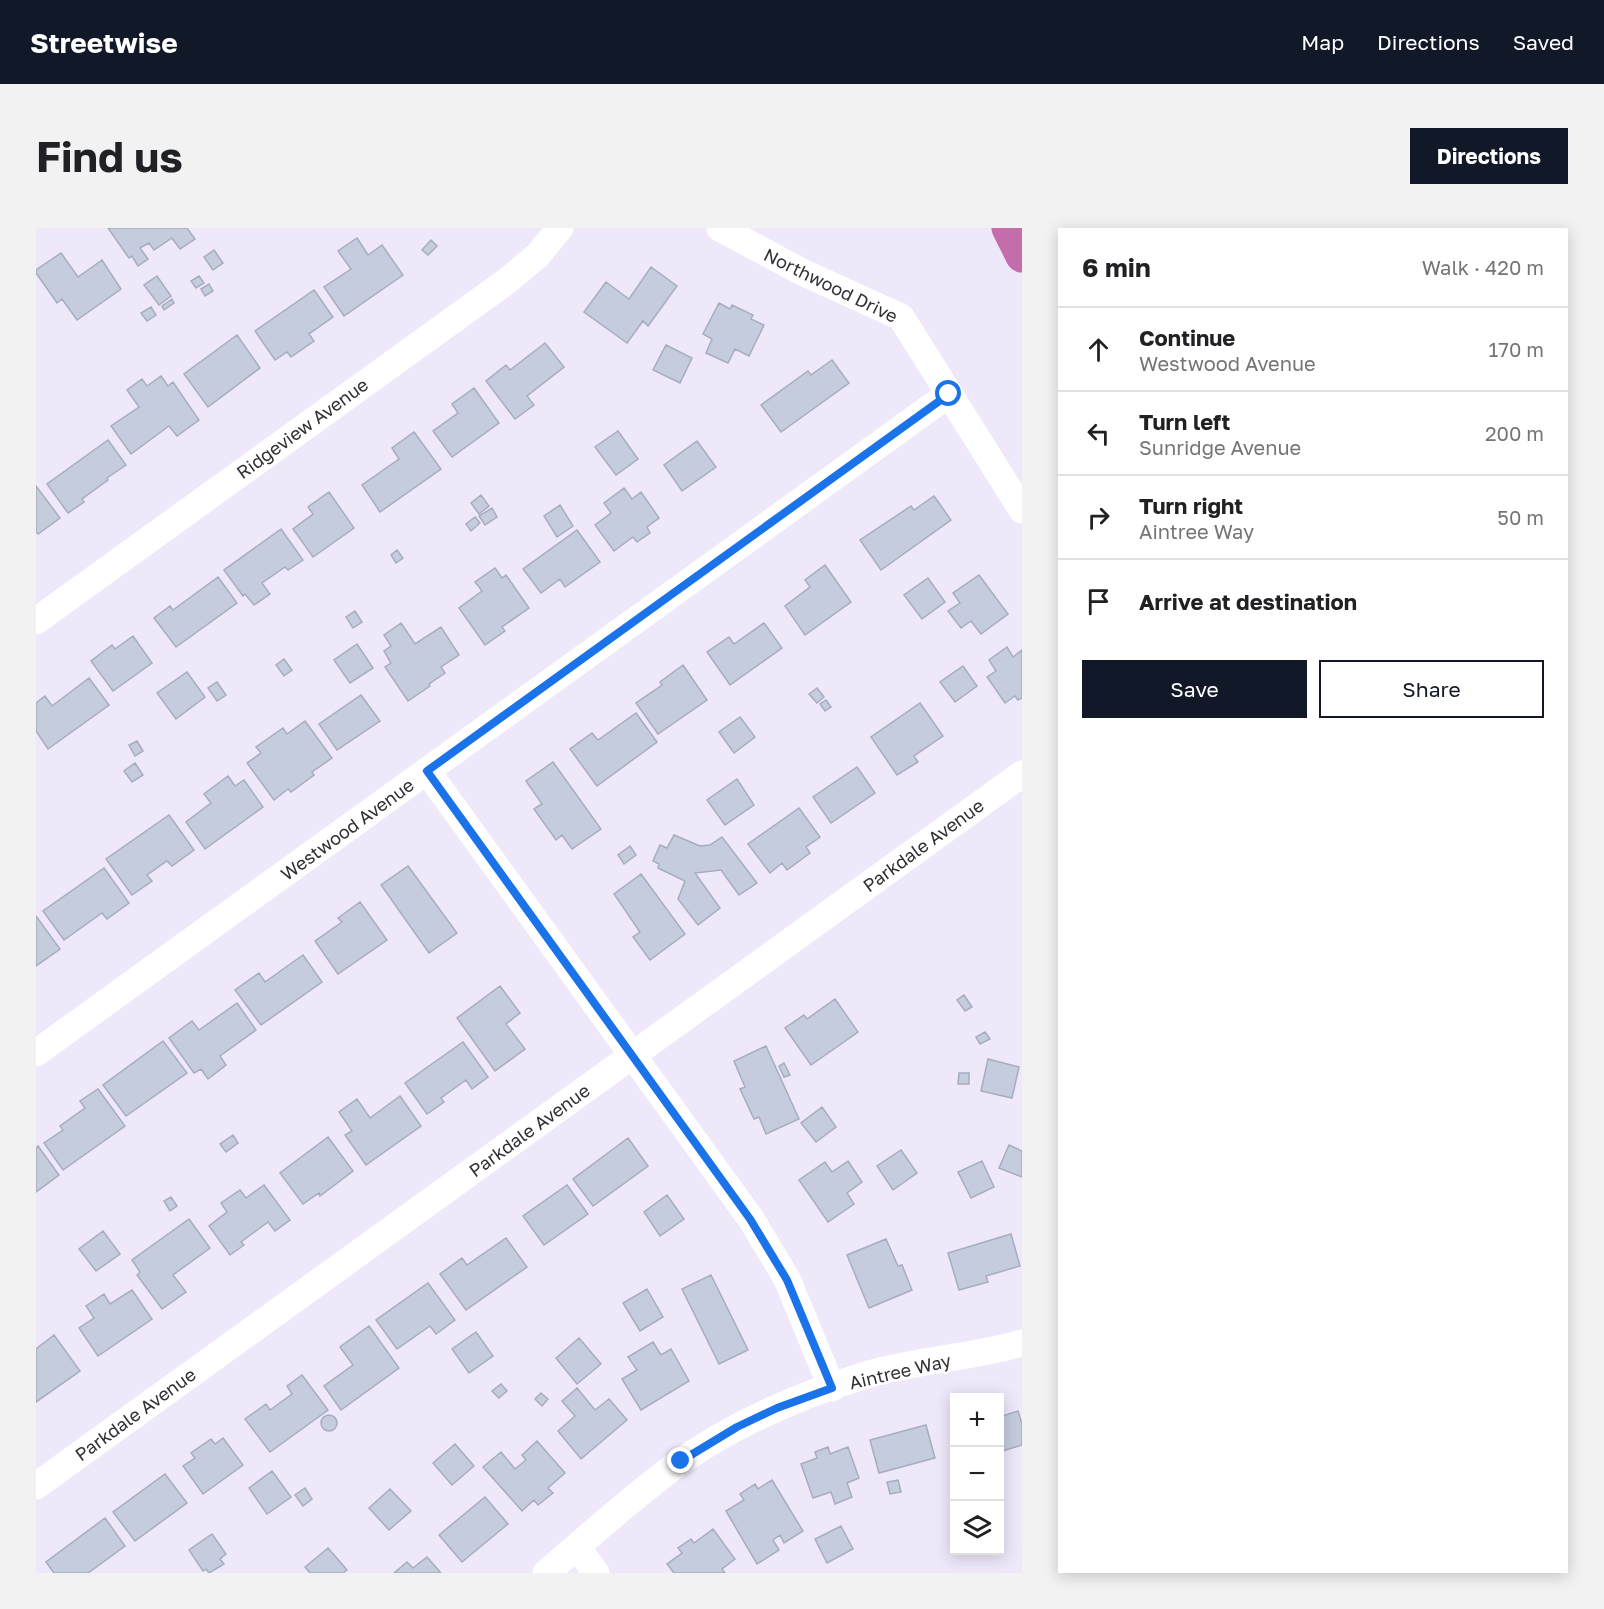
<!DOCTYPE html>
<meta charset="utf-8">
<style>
:root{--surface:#fff;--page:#f2f2f2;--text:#202124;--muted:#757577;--line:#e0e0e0;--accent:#111827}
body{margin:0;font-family:"Golos Text",sans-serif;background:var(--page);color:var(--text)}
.controls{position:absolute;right:18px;bottom:18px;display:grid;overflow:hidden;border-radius:0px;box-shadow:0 3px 15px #0003}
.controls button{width:54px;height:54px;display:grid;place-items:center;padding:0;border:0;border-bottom:2px solid var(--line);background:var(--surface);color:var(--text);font:30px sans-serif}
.stop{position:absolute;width:18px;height:18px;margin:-14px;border:4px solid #1a73e8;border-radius:50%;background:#fff}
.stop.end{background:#1a73e8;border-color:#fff;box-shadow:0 2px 6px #0008}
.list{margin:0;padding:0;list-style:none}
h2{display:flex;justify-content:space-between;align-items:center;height:78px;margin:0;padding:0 24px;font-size:26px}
h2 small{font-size:20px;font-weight:400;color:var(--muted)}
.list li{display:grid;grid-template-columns:39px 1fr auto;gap:18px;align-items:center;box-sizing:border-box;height:84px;padding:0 24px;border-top:2px solid var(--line)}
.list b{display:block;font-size:22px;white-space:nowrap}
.list p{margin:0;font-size:20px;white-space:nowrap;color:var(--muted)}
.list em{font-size:20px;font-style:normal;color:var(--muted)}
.actions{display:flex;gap:12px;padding:18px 24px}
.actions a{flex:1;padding:14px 0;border:2px solid var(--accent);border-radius:0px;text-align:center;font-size:21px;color:var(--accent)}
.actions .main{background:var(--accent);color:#fff}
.icon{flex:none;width:33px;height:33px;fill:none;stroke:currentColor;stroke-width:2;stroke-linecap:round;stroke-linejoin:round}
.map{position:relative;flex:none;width:986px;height:1345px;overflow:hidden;border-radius:0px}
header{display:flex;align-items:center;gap:36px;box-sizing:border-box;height:84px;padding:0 30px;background:var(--accent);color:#fff}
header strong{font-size:28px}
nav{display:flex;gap:33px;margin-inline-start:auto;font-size:21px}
.intro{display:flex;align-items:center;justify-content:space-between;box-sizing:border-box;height:144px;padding:0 36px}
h1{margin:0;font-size:42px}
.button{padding:15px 27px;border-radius:0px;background:var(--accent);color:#fff;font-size:21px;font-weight:700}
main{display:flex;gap:36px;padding:0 36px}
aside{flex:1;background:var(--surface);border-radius:0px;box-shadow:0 3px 15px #0003}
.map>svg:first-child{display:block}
.building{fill:#c5ccde;stroke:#a6adbe;stroke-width:1.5}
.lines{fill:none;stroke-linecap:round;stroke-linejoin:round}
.minor{stroke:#fff;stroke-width:27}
.motorway{stroke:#c36eab;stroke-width:33}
.route{stroke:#1a73e8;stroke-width:8}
.labels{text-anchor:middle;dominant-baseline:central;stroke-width:5;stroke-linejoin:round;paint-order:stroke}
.street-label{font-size:18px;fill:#322f36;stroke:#fff}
</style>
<header>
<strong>Streetwise</strong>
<nav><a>Map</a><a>Directions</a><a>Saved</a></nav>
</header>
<div class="intro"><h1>Find us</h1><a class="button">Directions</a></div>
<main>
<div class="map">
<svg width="986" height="1345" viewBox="0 0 986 1345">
<rect width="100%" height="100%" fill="#efe8fb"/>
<path class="building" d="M72,0H151L159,11L144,21L136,10L118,22L113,15L104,20L112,31L102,38L96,28L93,30Z
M321,10L332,27L346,17L367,47L308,88L288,59L315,41L302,23Z
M395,12L401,18L392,27L386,22Z
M178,22L187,35L177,42L168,29Z
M25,25L42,49L66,32L85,61L41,92L26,71L21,75L0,45V42Z
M615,39L641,58L612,98L607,93L591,115L548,84L570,54L593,71Z
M121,48L135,68L123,77L108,57Z
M163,48L168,55L160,60L155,53Z
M173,56L177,63L169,68L165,61Z
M278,62L297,89L273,106L278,113L255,129L251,124L239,132L219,103Z
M136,71L138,75L128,82L126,78Z
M683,75L694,81L696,77L717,87L715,91L728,97L713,128L699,121L692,135L670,125L676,111L667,106Z
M115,79L120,87L111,93L105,85Z
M201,107L224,140L172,179L148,146Z
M509,115L528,139L491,168L498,177L479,191L450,153L470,137L474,142Z
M630,117L656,130L644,155L617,142Z
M796,132L813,155L745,204L725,177L772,143L775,147Z
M125,148L132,158L137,154L163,192L141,208L133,198L95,226L75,198L103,179L91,162L106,151L111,158Z
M438,160L463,195L416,229L397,203L422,185L416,176Z
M582,203L602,231L580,247L559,219Z
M378,204L405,241L344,284L326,257L363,231L356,220Z
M72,212L90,237L71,250L72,252L46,271L48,274L32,285L11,256Z
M661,213L680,239L646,263L628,237Z
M0,258L24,290L2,306L0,304Z
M588,260L596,271L605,264L623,290L611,299L614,305L601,314L597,309L578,323L559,297L575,285L568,275Z
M293,264L318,300L277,329L257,301L277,286L272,279Z
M445,267L453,278L443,286L435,275Z
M898,268L915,292L845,342L824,312L875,278L878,282Z
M524,277L537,298L521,309L508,288Z
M456,280L461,289L449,297L443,288Z
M439,289L444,295L435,303L430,296Z
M245,301L267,332L252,342L249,339L226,355L234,366L218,377L209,366L207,368L188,342Z
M541,302L564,334L529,359L524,351L505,365L487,341Z
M361,322L367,330L360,335L355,327Z
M789,337L815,374L769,407L749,378L774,359L769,352Z
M459,340L466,350L470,347L493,380L466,399L469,403L449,417L423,380L446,363L439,354Z
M943,347L972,386L945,406L935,393L925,400L912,383L924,375L917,365Z
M182,349L201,375L140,419L118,390L134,378L137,382Z
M892,350L909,374L886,391L868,367Z
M319,383L326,394L317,400L310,389Z
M365,395L379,416L405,399L423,427L405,439L409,445L393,456L394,458L372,473L349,439L355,435L348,423L355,418L348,407Z
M728,395L746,420L694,457L671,424L693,409L698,416Z
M97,408L116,435L77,463L55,433L76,417L79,421Z
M321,416L337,440L314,455L298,432Z
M971,419L977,429L986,422V470L982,472L979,468L969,475L951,449L960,443L953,432Z
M248,431L256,442L248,448L240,437Z
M647,437L671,472L622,506L600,475L626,457L624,454Z
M927,438L941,458L919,474L904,454Z
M151,444L169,469L140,491L121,465Z
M53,450L73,477L12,521L0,503V475L9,468L16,478Z
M181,454L190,467L181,473L172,460Z
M781,460L788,469L781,475L773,466Z
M325,467L344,493L301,522L283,496Z
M790,472L795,479L789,483L784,476Z
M884,475L907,508L878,528L882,534L861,547L835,509Z
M600,485L621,514L561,558L534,521L556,505L562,512Z
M704,489L719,509L698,525L683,504Z
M269,493L296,530L276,544L278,547L255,564L252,561L238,572L211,535L225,525L220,519L247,500L251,506Z
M101,513L107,523L99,528L93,517Z
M517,534L565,601L536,621L526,607L520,612L498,581L506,576L490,553Z
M99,535L107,547L96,554L88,543Z
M821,539L839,565L795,595L777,569Z
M192,548L199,558L208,552L227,579L169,621L150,594L175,575L168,566Z
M701,551L718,577L689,597L671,572Z
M763,580L784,609L770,619L774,625L751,642L746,635L734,645L712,616Z
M133,587L158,622L136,638L131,633L111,647L116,653L96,667L70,631Z
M638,607L664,618L674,617L686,609L721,655L703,667L685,642L659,645L684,680L662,697L642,671L649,653L622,640L623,636L617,633L624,617L631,620Z
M594,618L600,627L588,636L582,627Z
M372,638L421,705L393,725L345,657Z
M68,640L93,675L71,691L66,685L28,712L7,683Z
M605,646L649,706L614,732L597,709L604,704L578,666Z
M324,674L351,712L302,746L279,713L306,694L302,690Z
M0,688L24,721L0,738Z
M267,727L286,754L225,797L199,762L223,745L229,754Z
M464,758L484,785L470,796L489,821L459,843L421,790Z
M928,767L936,779L929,783L921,772Z
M799,771L822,804L775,837L749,800L768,787L771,791Z
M201,775L220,802L184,828L190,837L172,851L165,841L158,845L133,810L156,793L163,802Z
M949,804L954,811L944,816L940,809Z
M127,813L151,845L90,888L67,857Z
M427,814L452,849L436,861L430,852L405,870L408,874L391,886L369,855Z
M730,818L763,891L730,906L723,889L718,891L704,861L709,859L698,833Z
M952,831L983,839L976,870L945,863Z
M748,835L754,847L748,849L743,838Z
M923,845H933V856H922Z
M62,861L89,898L27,942L8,915L27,902L24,898L49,880L44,873Z
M364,868L385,898L330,937L309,907L316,903L303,884L321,871L334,890Z
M786,879L800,899L780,914L765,895Z
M197,907L202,915L190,924L184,916Z
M292,909L317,943L284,968L283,965L267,976L244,945Z
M592,910L612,938L557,978L537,951Z
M973,917L986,923V949L963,940Z
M2,918L23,947L0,964V920Z
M865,922L881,945L857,962L841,938Z
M812,933L826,954L811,965L818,976L792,994L763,952L789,934L796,944Z
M946,933L958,959L935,970L922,944Z
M228,957L254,992L239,1003L232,994L205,1014L208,1017L194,1027L173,998L191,984L185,975L204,962L210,970Z
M531,957L552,986L508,1017L487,988Z
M631,967L648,991L624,1008L608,984Z
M135,969L141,978L134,983L128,973Z
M153,991L174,1020L137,1047L150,1064L126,1081L101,1047L104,1044L96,1032Z
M67,1003L84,1026L60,1043L43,1021Z
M975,1006L984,1038L950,1048L952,1054L923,1062L912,1025Z
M470,1010L491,1039L430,1082L404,1046L426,1030L431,1037Z
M850,1011L862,1038L866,1037L876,1062L833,1080L811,1027Z
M675,1047L712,1122L683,1136L646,1061Z
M392,1055L419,1092L400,1106L394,1098L361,1121L340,1092Z
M611,1061L627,1089L604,1103L587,1075Z
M96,1062L116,1091L62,1128L43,1100L58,1090L50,1078L68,1066L74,1076Z
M333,1098L363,1140L305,1182L288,1158L317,1137L304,1119Z
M440,1104L457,1128L433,1145L416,1121Z
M18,1107L44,1143L0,1174V1121Z
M543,1110L565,1136L541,1156L520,1130Z
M617,1114L625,1127L635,1121L653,1153L605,1182L586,1151L601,1142L592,1129Z
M266,1147L292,1182L234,1224L209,1191L230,1176L234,1182L256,1166L251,1158Z
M465,1156L471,1163L463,1170L456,1163Z
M541,1160L559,1182L573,1171L591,1192L545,1231L522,1203L539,1188L526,1173Z
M505,1165L512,1171L506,1178L499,1171Z
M982,1183L986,1196V1217L963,1224V1189Z
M285 1195a8 8 0 1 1 16 0a8 8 0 1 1-16 0Z
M890,1197L899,1230L843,1245L834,1212Z
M187,1210L207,1237L167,1266L147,1238L159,1230L155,1225L175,1211L179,1216Z
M501,1213L529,1245L512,1260L517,1265L502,1277L498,1272L486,1283L447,1239L465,1224L479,1241L490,1232L486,1227Z
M419,1216L438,1238L416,1257L397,1235Z
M792,1219L794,1226L812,1219L823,1250L811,1255L816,1269L799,1276L795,1264L777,1270L765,1236L781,1230L779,1224Z
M236,1243L255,1269L231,1286L213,1260Z
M129,1246L151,1275L99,1313L77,1284Z
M736,1252L767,1303L748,1315L744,1307L737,1312L743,1322L721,1336L690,1283L708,1272L704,1266L719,1256L722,1261Z
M862,1252L865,1264L854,1266L851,1254Z
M269,1260L276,1271L267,1278L259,1267Z
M354,1261L375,1283L353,1302L333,1280Z
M449,1269L472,1296L426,1334L403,1307Z
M69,1290L89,1318L52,1345H18L10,1334Z
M805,1298L817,1321L791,1335L779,1311Z
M677,1301L699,1331L686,1341L689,1345H638L631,1336L646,1325L642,1320L655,1311L658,1315Z
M176,1306L190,1326L184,1331L188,1336L173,1345L170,1341L167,1343L153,1322Z
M292,1320L311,1342L307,1345H274L269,1339Z
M391,1329L405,1345H358L371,1334L377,1340Z"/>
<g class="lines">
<path class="minor" d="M684,0L766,44L865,89L986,282
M0,393L471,53L501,28L524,0
M391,543L715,991L751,1051L796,1160
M0,825L913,166
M0,1258L986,546
M541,1319L560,1345
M510,1345C554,1308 597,1268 644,1234C699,1195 765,1167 830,1147C880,1132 935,1130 986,1115"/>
<path class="motorway" d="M972,0L986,28"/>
</g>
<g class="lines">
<path class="route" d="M645,1233L701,1199L741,1180L796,1160L751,1052L714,991L391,543L913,166"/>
</g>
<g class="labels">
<g class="street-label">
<text transform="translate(795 57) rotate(26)">Northwood Drive</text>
<text transform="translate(266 200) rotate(-36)">Ridgeview Avenue</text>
<text transform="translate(311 601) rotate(-36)">Westwood Avenue</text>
<text transform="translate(887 617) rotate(-36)">Parkdale Avenue</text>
<text transform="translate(493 902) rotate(-36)">Parkdale Avenue</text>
<text transform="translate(864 1143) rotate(-13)">Aintree Way</text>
<text transform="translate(99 1186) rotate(-36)">Parkdale Avenue</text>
</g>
</g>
</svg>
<div class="controls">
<button>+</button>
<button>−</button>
<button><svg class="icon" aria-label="layers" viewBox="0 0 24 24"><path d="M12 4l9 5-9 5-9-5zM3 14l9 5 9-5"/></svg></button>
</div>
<div class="stop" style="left:913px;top:166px"></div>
<div class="stop end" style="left:645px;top:1233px"></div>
</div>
<aside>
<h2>6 min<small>Walk · 420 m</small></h2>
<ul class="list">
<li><svg class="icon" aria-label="ahead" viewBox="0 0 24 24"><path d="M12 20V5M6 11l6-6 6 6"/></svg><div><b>Continue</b><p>Westwood Avenue</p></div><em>170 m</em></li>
<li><svg class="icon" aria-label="left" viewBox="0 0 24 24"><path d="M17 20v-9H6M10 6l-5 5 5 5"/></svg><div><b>Turn left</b><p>Sunridge Avenue</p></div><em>200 m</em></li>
<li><svg class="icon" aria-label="right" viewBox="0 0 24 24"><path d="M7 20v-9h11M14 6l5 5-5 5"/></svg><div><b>Turn right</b><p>Aintree Way</p></div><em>50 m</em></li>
<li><svg class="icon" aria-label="arrive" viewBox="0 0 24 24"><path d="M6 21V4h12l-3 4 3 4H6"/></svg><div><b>Arrive at destination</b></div></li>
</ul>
<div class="actions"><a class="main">Save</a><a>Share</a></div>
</aside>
</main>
